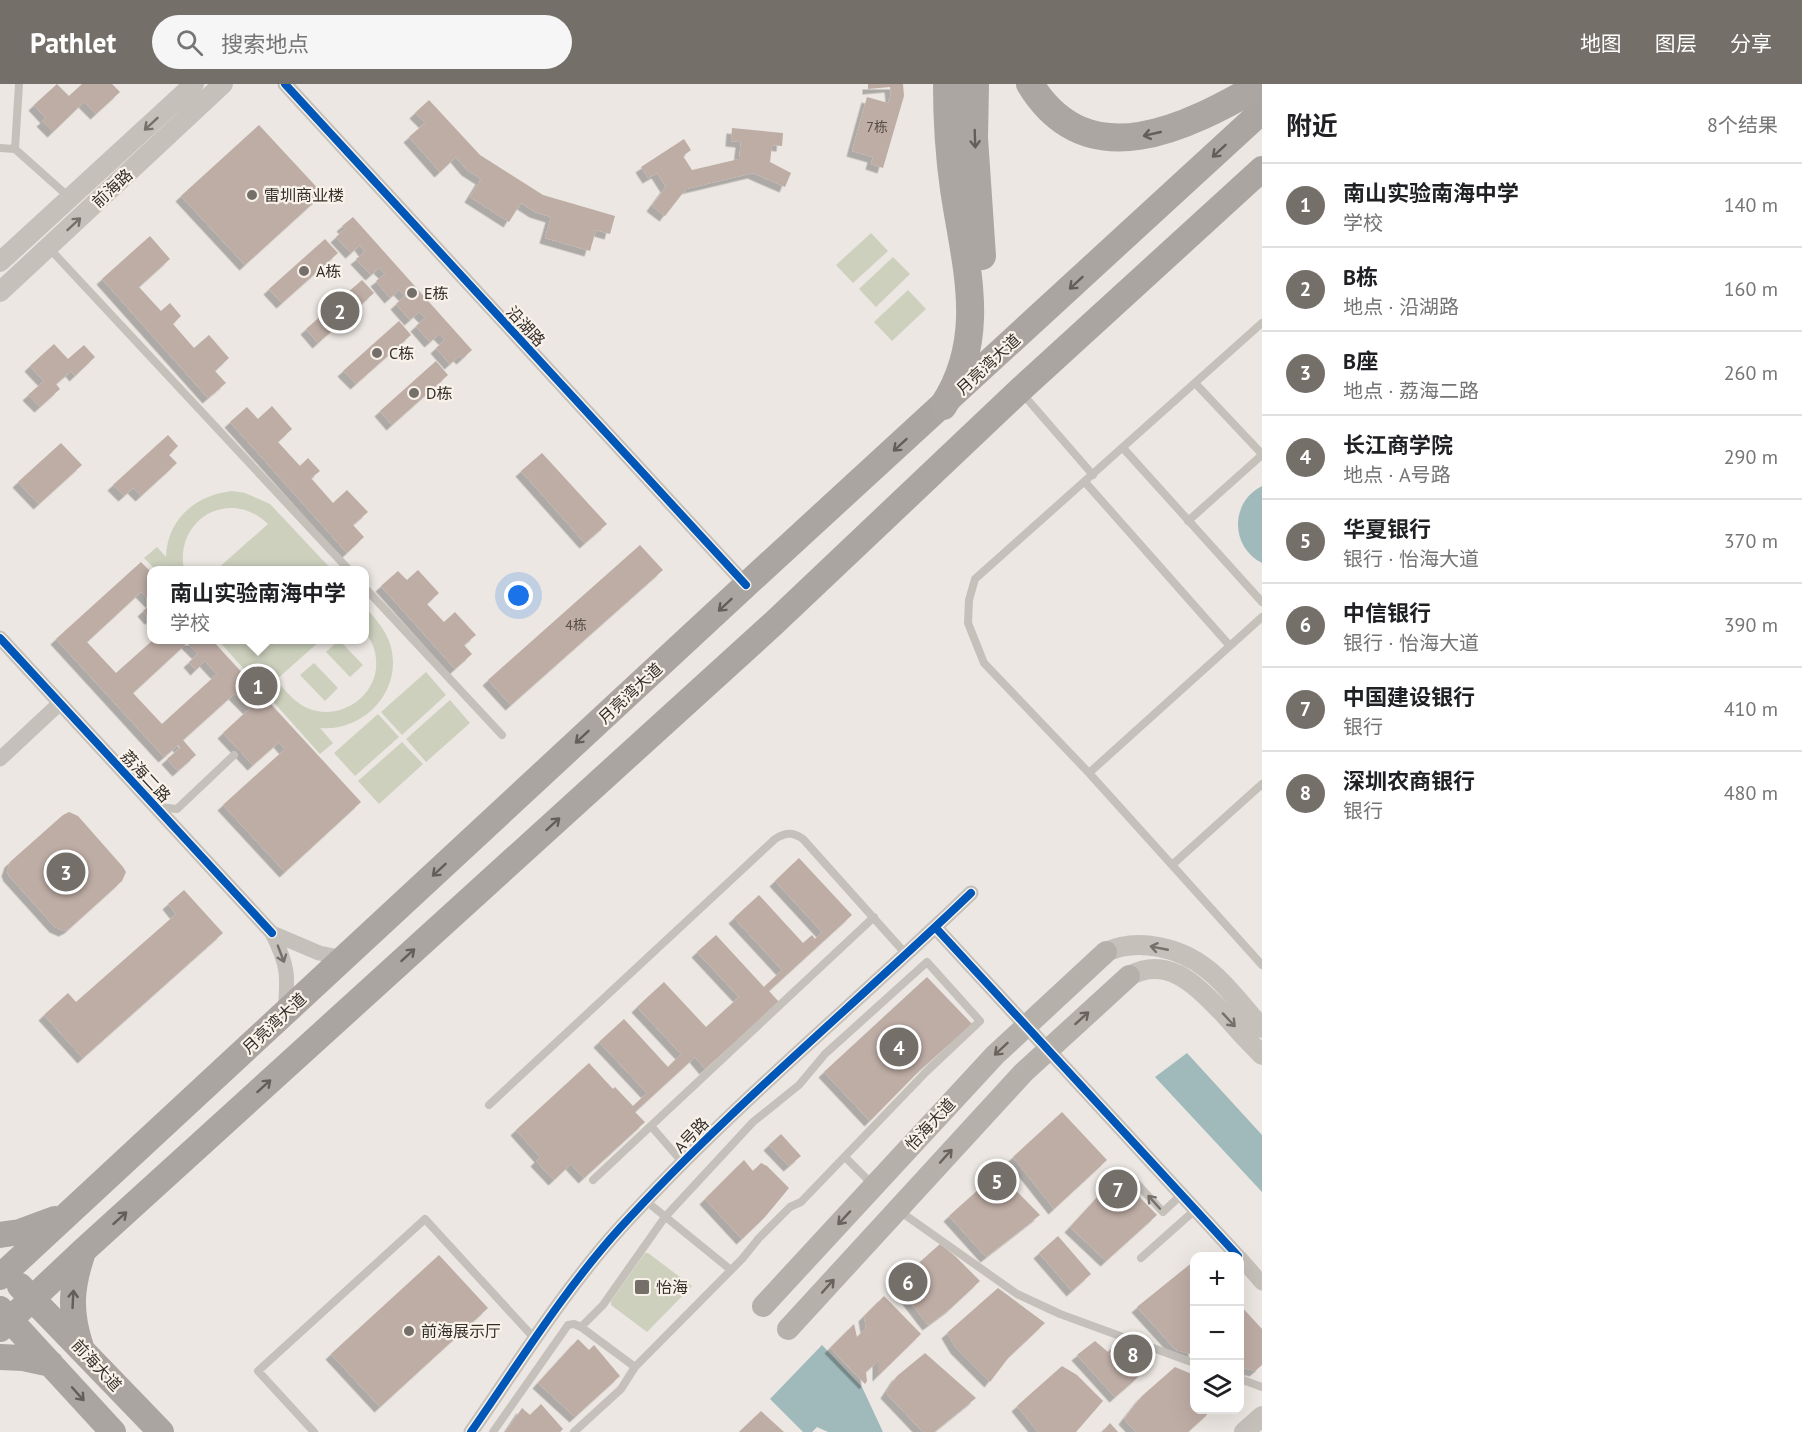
<!DOCTYPE html>
<html lang="zh">
<meta charset="utf-8">
<style>
:root{--surface:#fff;--page:#f6f6f6;--text:#202124;--muted:#757577;--line:#e0e0e0;--accent:#756f6a}
body{margin:0;font-family:"PT Sans","Noto Sans SC",sans-serif;background:var(--page);color:var(--text)}
.controls{position:absolute;right:18px;bottom:18px;display:grid;overflow:hidden;border-radius:12px;box-shadow:0 6px 24px #0002}
.controls button{width:54px;height:54px;display:grid;place-items:center;padding:0;border:0;border-bottom:2px solid var(--line);background:var(--surface);color:var(--text);font:30px sans-serif}
.you{position:absolute;left:519px;top:512px;width:21px;height:21px;margin:-15px;border:4px solid #fff;border-radius:50%;background:#1a73e8;box-shadow:0 0 0 9px #1a73e833}
.badge{display:grid;place-items:center;width:39px;height:39px;border-radius:50%;background:var(--accent);color:#fff;font-size:20px;font-weight:700}
.pin{position:absolute;translate:-50% -50%;border:3px solid #fff;box-shadow:0 2px 6px #0006}
.popup{position:absolute;left:147px;top:482px;width:222px;height:78px;box-sizing:border-box;display:grid;place-content:center;border-radius:12px;background:var(--surface);filter:drop-shadow(0 2px 4px #0005);font-size:20px;white-space:nowrap;color:var(--muted)}
.popup b{font-size:22px;color:var(--text)}
.popup::after{content:'';position:absolute;left:50%;top:100%;margin-left:-12px;border:12px solid transparent;border-top-color:var(--surface)}
.list{margin:0;padding:0;list-style:none}
h2{display:flex;justify-content:space-between;align-items:center;height:78px;margin:0;padding:0 24px;font-size:26px}
h2 small{font-size:20px;font-weight:400;color:var(--muted)}
.list li{display:grid;grid-template-columns:39px 1fr auto;gap:18px;align-items:center;box-sizing:border-box;height:84px;padding:0 24px;border-top:2px solid var(--line)}
.list b{display:block;font-size:22px;white-space:nowrap}
.list p{margin:0;font-size:20px;white-space:nowrap;color:var(--muted)}
.list em{font-size:20px;font-style:normal;color:var(--muted)}
.icon{flex:none;width:33px;height:33px;fill:none;stroke:currentColor;stroke-width:2;stroke-linecap:round;stroke-linejoin:round}
.map{position:relative;flex:none;width:1262px;height:1348px;overflow:hidden}
header{display:flex;align-items:center;gap:36px;box-sizing:border-box;height:84px;padding:0 30px;background:var(--accent);color:#fff}
header strong{font-size:28px}
nav{display:flex;gap:33px;margin-inline-start:auto;font-size:21px}
.search{width:420px;height:54px;background:var(--page);display:flex;align-items:center;gap:15px;box-sizing:border-box;padding:0 21px;border-radius:33px;color:var(--muted);font-size:22px}
main{display:flex}
aside{flex:1;background:var(--surface)}
.map>svg:first-child{display:block}
.green{fill:#ccd0bd}
.water{fill:#a0babc}
.building{fill:#beada5;fill-rule:evenodd;filter:url(#shadow)}
.lines{fill:none;stroke-linecap:round;stroke-linejoin:round}
.service{stroke:#c5c0ba;stroke-width:8}
.minor{stroke:#c5c0ba;stroke-width:15}
.tertiary{stroke:#c5c0ba;stroke-width:20}
.secondary{stroke:#b6b0ab;stroke-width:22}
.primary{stroke:#aaa5a0;stroke-width:26}
.motorway{stroke:#aba6a1;stroke-width:28}
.cycleway-casing{stroke:#f8f2ea;stroke-width:11}
.cycleway{stroke:#0057b8;stroke-width:8}
.oneway{stroke:#76706a}
.oneway2{stroke:#645e59}
.oneway3{stroke:#69625d}
.poi-dot{fill:#756f6a;stroke:#f8f2ea;stroke-width:2}
.labels{text-anchor:middle;dominant-baseline:central;stroke-width:4.5;stroke-linejoin:round;paint-order:stroke}
.number-label{font-size:14px;fill:#574e48}
.street-label{font-size:16px;fill:#352e29;stroke:#f8f2ea}
.poi-label{font-size:16px;fill:#352e29;stroke:#f8f2ea;text-anchor:start}
</style>
<header>
<strong>Pathlet</strong>
<div class="search"><svg class="icon" aria-label="search" viewBox="0 0 24 24"><circle cx="10" cy="10" r="6"/><path d="M15 15l6 6"/></svg>搜索地点</div>
<nav><a>地图</a><a>图层</a><a>分享</a></nav>
</header>
<main>
<div class="map">
<svg width="1262" height="1348" viewBox="0 0 1262 1348">
<defs>
<filter id="shadow"><feDropShadow dx="-5.5" dy="5.5" stdDeviation="0" flood-color="#0004"/></filter>
</defs>
<rect width="100%" height="100%" fill="#ece7e2"/>
<path class="green" d="M871,149L888,167L853,199L836,181Z
M893,173L910,190L876,223L859,205Z
M908,206L926,225L892,257L874,238Z
M232,407L245,409L270,420L332,486H216L268,440C230,403 174,435 184,486H156L144,474L157,463L166,473C167,435 196,411 232,407Z
M365,523C374,533 384,544 389,557C406,603 366,648 320,644L333,659L320,670L218,556H321L276,596C285,606 294,618 307,624C336,637 372,617 376,585C377,574 375,563 369,554C367,551 365,549 364,546C363,539 364,530 365,523Z
M339,556L363,581L350,593L326,568Z
M314,579L338,604L325,617L300,591Z
M426,588L446,611L402,651L381,628Z
M450,616L470,639L426,678L406,655Z
M378,630L399,653L355,692L334,669Z
M402,658L423,680L379,720L358,697Z
M645,1169H648L692,1202L647,1248L611,1221V1217Z"/>
<path class="water" d="M1262,402V479C1230,463 1230,418 1262,402Z
M1187,969L1262,1051V1108L1155,993Z
M822,1261L862,1303L883,1348H828L817,1343L812,1348H803L770,1315Z"/>
<path class="building" d="M57,0L69,12L82,0H112L120,8L96,30L84,18L53,48L42,37L46,34L34,21Z
M868,0H903L904,12L883,84L871,80L873,73L852,67L867,13L888,19L891,11L890,3L868,5Z
M429,16L480,71L543,111L615,132L610,150L596,146L590,167L545,154L551,133L535,128L521,119L509,138L470,113L481,95L467,86L456,73L440,88L409,53L425,39L415,29Z
M259,41L323,110L245,181L181,112Z
M732,44L783,49L782,62L772,61L770,78L791,89L785,103L753,89L686,105L665,132L652,122L666,103L657,89L648,94L641,83L684,55L691,66L683,72L692,86L739,75L741,58L731,57Z
M353,133L472,266L462,275L459,272L450,280L436,264L445,256L439,250L430,258L416,242L425,234L419,228L410,236L396,220L405,212L399,206L390,214L376,197L385,190L379,184L371,191L356,175L365,168L360,161L351,169L336,153L345,145L342,142Z
M150,152L170,175L139,203L161,227L170,219L181,232L173,240L194,264L209,251L229,274L215,287L226,299L208,314L102,195Z
M325,155L338,169L282,219L269,205Z
M362,196L374,209L318,259L306,245Z
M399,237L411,251L356,300L343,287Z
M54,260L68,275L84,261L95,273L75,292L71,287L56,300L60,305L40,323L28,311L44,297L30,282Z
M436,277L448,291L392,341L380,327Z
M272,322L292,345L278,358L300,382L308,374L320,387L311,394L333,419L347,406L368,428L353,441L364,453L347,469L230,338L247,323L258,335Z
M168,351L178,362L169,371L177,379L141,412L133,404L124,412L113,401Z
M61,359L82,381L39,420L18,398Z
M542,369L607,440L585,459L521,387Z
M640,461L663,486L511,621L488,596Z
M141,478L152,489V519L141,508L87,558L116,589L153,556H212L361,718L285,788L223,721L285,665L279,658L253,681L223,649L249,625L234,610L183,656L196,671L178,687L167,675L180,664L178,661L164,673L56,555ZM187,559L198,570L189,578L196,586L205,577L217,590L162,640L133,609Z
M418,486L439,509L427,520L444,538L455,528L476,551L464,561L472,570L455,585L381,502L398,487L407,496Z
M152,519V534L150,535L143,527Z
M69,728L78,732L123,783L126,788L122,797L70,844L64,847L55,843L9,792L7,787L10,778L63,731Z
M799,774L852,831L769,907L779,918L705,985L695,973L635,1028L645,1038L584,1094L571,1080L554,1096L536,1077L540,1073L516,1046L589,979L613,1005L615,1003L633,1022L647,1009L599,958L624,935L668,983L681,970L637,923L664,898L706,943L739,913L697,868L716,851L764,903L782,886L734,834L759,811L803,859L812,851L815,855L822,848L775,797Z
M184,806L223,849L83,974L44,931L68,909L76,918L176,830L168,820Z
M927,893L972,940L920,986L870,1037L824,988Z
M1062,1028L1107,1076L1054,1125L1013,1073Z
M781,1050L801,1072L789,1082L769,1061Z
M744,1076L753,1087L761,1079L767,1082L789,1104L765,1133L742,1155L705,1115Z
M998,1088L1040,1131L986,1173L949,1132Z
M1118,1091L1157,1131L1106,1177L1070,1143Z
M1058,1152L1091,1190L1072,1207L1039,1169Z
M940,1160L955,1172L980,1197L951,1224L928,1241L898,1202L911,1186Z
M439,1171L488,1224L380,1323L331,1270Z
M1194,1177V1271L1176,1266L1137,1223Z
M998,1204L1045,1239L1009,1273L990,1298L956,1264L947,1249Z
M884,1212L921,1250L878,1292V1277L866,1288L867,1297L865,1300L830,1264L854,1240L857,1253L866,1244L864,1232Z
M1240,1221L1262,1245V1281L1255,1287L1240,1283Z
M578,1255L589,1266L594,1261L620,1292L575,1333L538,1299Z
M1095,1257L1108,1268L1118,1258L1154,1273L1137,1294L1115,1313L1077,1271Z
M925,1269L976,1314L934,1348H923L886,1309L897,1292Z
M1062,1282L1077,1291L1103,1317L1076,1348H1038L1017,1322Z
M1175,1283L1194,1291V1326H1212L1188,1348H1136L1124,1335L1142,1312Z
M541,1320L563,1345L560,1348H506L522,1324L530,1331Z
M761,1327L784,1348H739Z
M1110,1339L1118,1348H1102Z"/>
<g class="lines">
<path class="service" d="M0,64L15,65L70,114
M15,65L19,0
M49,164L349,486
M1262,239L975,495L969,516L968,539L984,579L1089,689L1172,781L1262,700
M1195,299L1262,370
M1021,308L1093,391
M1123,364L1262,518
M1085,398L1230,562
M1188,437L1262,371
M364,503L502,651
M1089,689L1262,533
M159,723L177,725L234,671
M1172,781L1262,881
M489,1021L775,755C786,748 793,748 803,755L905,869
M651,1042L683,1079
M845,1073L871,1099
M1128,1090L1163,1128L1181,1111
M593,1096L874,833
M646,1117L731,1186
M898,1126L1017,1210L1060,1230L1194,1279
M1141,1174L1195,1126
M1240,1295L1262,1303
M314,1348L258,1287L425,1135L535,1255
M493,1348L568,1241L574,1240L581,1243L635,1283
M574,1348L621,1305L635,1283L742,1175L759,1154L790,1123L801,1118L926,988L980,937L927,878L825,970L799,1001L753,1038L665,1133L603,1221L581,1243"/>
<path class="minor" d="M285,0L746,501
M0,554L272,849
M0,675L60,619
M935,843L1238,1172
M285,929C288,892 289,883 272,849L319,869L344,874
M1240,1174L1262,1199
M471,1348C519,1279 564,1206 620,1144C729,1024 855,921 971,809"/>
<path class="tertiary" d="M0,178L194,0
M0,208L223,0
M1106,868C1138,853 1181,864 1207,885C1228,901 1244,925 1262,944
M1129,892C1170,870 1198,904 1224,930C1236,944 1249,958 1262,971
M1244,1348L1262,1332"/>
<path class="secondary" d="M763,1222L995,971L1106,868
M788,1245L1023,989L1129,892"/>
<path class="primary" d="M0,1151L20,1148L55,1135
M0,1193L746,501L1262,27
M20,1202L161,1348
M0,1225L113,1348
M0,1245L84,1166L774,539L1020,306L1262,85
M81,1263C69,1227 71,1203 83,1168
M0,1273L23,1274L51,1280"/>
<path class="motorway" d="M975,0L974,54L982,172
M1030,0C1088,95 1188,43 1262,0
M943,322C989,252 965,181 954,105C949,70 947,35 947,0"/>
<g class="cycleway-casing">
<path id="cycleway" d="M285,0L746,501
M0,554L272,849
M935,843L1238,1172
M471,1348C519,1279 564,1206 620,1144C729,1024 855,921 971,809"/>
</g>
<use href="#cycleway" class="cycleway"/>
</g>
<defs><path id="oneway-shaft" d="M-6 0H5M1.5-3L5.5 0L1.5 3" fill="none" stroke-width="1.6" stroke-linecap="round" stroke-linejoin="round" transform="scale(1.5)"/></defs>
<g class="oneway">
<use href="#oneway-shaft" transform="translate(151 40) rotate(137)"/>
<use href="#oneway-shaft" transform="translate(74 140) rotate(-43)"/>
<use href="#oneway-shaft" transform="translate(1159 864) rotate(-169)"/>
<use href="#oneway-shaft" transform="translate(281 870) rotate(69)"/>
<use href="#oneway-shaft" transform="translate(1229 936) rotate(47)"/>
<use href="#oneway-shaft" transform="translate(1154 1118) rotate(-132)"/>
</g>
<g class="oneway2">
<use href="#oneway-shaft" transform="translate(1152 50) rotate(167)"/>
<use href="#oneway-shaft" transform="translate(975 55) rotate(88)"/>
<use href="#oneway-shaft" transform="translate(1219 67) rotate(137)"/>
<use href="#oneway-shaft" transform="translate(1076 199) rotate(137)"/>
<use href="#oneway-shaft" transform="translate(900 361) rotate(138)"/>
<use href="#oneway-shaft" transform="translate(725 521) rotate(137)"/>
<use href="#oneway-shaft" transform="translate(582 653) rotate(137)"/>
<use href="#oneway-shaft" transform="translate(553 740) rotate(-42)"/>
<use href="#oneway-shaft" transform="translate(439 786) rotate(137)"/>
<use href="#oneway-shaft" transform="translate(408 871) rotate(-42)"/>
<use href="#oneway-shaft" transform="translate(264 1002) rotate(-42)"/>
<use href="#oneway-shaft" transform="translate(120 1134) rotate(-42)"/>
<use href="#oneway-shaft" transform="translate(73 1215) rotate(-87)"/>
<use href="#oneway-shaft" transform="translate(78 1310) rotate(48)"/>
</g>
<g class="oneway3">
<use href="#oneway-shaft" transform="translate(1082 934) rotate(-42)"/>
<use href="#oneway-shaft" transform="translate(1001 965) rotate(137)"/>
<use href="#oneway-shaft" transform="translate(946 1072) rotate(-48)"/>
<use href="#oneway-shaft" transform="translate(844 1134) rotate(133)"/>
<use href="#oneway-shaft" transform="translate(828 1202) rotate(-48)"/>
</g>
<g class="poi-dot">
<circle cx="252" cy="111" r="6"/>
<circle cx="304" cy="187" r="6"/>
<circle cx="412" cy="209" r="6"/>
<circle cx="377" cy="269" r="6"/>
<circle cx="414" cy="309" r="6"/>
<rect x="634" y="1195" width="16" height="16" rx="3"/>
<circle cx="409" cy="1247" r="6"/>
</g>
<g class="labels">
<g class="number-label">
<text x="877" y="43">7栋</text>
<text x="576" y="541">4栋</text>
</g>
<g class="street-label">
<text transform="translate(112 104) rotate(-43)">前海路</text>
<text transform="translate(526 242) rotate(47)">沿湖路</text>
<text transform="translate(988 280) rotate(-43)">月亮湾大道</text>
<text transform="translate(630 609) rotate(-43)">月亮湾大道</text>
<text transform="translate(146 692) rotate(47)">荔海二路</text>
<text transform="translate(274 939) rotate(-43)">月亮湾大道</text>
<text transform="translate(930 1040) rotate(-47)">怡海大道</text>
<text transform="translate(691 1051) rotate(-46)">A号路</text>
<text transform="translate(97 1281) rotate(47)">前海大道</text>
</g>
<g class="poi-label">
<text x="264" y="111">雷圳商业楼</text>
<text x="316" y="187">A栋</text>
<text x="424" y="209">E栋</text>
<text x="389" y="269">C栋</text>
<text x="426" y="309">D栋</text>
<text x="656" y="1203">怡海</text>
<text x="421" y="1247">前海展示厅</text>
</g>
</g>
</svg>
<div class="controls">
<button>+</button>
<button>−</button>
<button><svg class="icon" aria-label="layers" viewBox="0 0 24 24"><path d="M12 4l9 5-9 5-9-5zM3 14l9 5 9-5"/></svg></button>
</div>
<div class="you"></div>
<div class="pin badge" style="left:258px;top:602px">1</div>
<div class="popup"><b>南山实验南海中学</b>学校</div>
<div class="pin badge" style="left:340px;top:227px">2</div>
<div class="pin badge" style="left:66px;top:788px">3</div>
<div class="pin badge" style="left:899px;top:963px">4</div>
<div class="pin badge" style="left:997px;top:1097px">5</div>
<div class="pin badge" style="left:908px;top:1198px">6</div>
<div class="pin badge" style="left:1118px;top:1105px">7</div>
<div class="pin badge" style="left:1133px;top:1270px">8</div>
</div>
<aside>
<h2>附近<small>8个结果</small></h2>
<ul class="list">
<li><span class="badge">1</span><div><b>南山实验南海中学</b><p>学校</p></div><em>140 m</em></li>
<li><span class="badge">2</span><div><b>B栋</b><p>地点 · 沿湖路</p></div><em>160 m</em></li>
<li><span class="badge">3</span><div><b>B座</b><p>地点 · 荔海二路</p></div><em>260 m</em></li>
<li><span class="badge">4</span><div><b>长江商学院</b><p>地点 · A号路</p></div><em>290 m</em></li>
<li><span class="badge">5</span><div><b>华夏银行</b><p>银行 · 怡海大道</p></div><em>370 m</em></li>
<li><span class="badge">6</span><div><b>中信银行</b><p>银行 · 怡海大道</p></div><em>390 m</em></li>
<li><span class="badge">7</span><div><b>中国建设银行</b><p>银行</p></div><em>410 m</em></li>
<li><span class="badge">8</span><div><b>深圳农商银行</b><p>银行</p></div><em>480 m</em></li>
</ul>
</aside>
</main>
